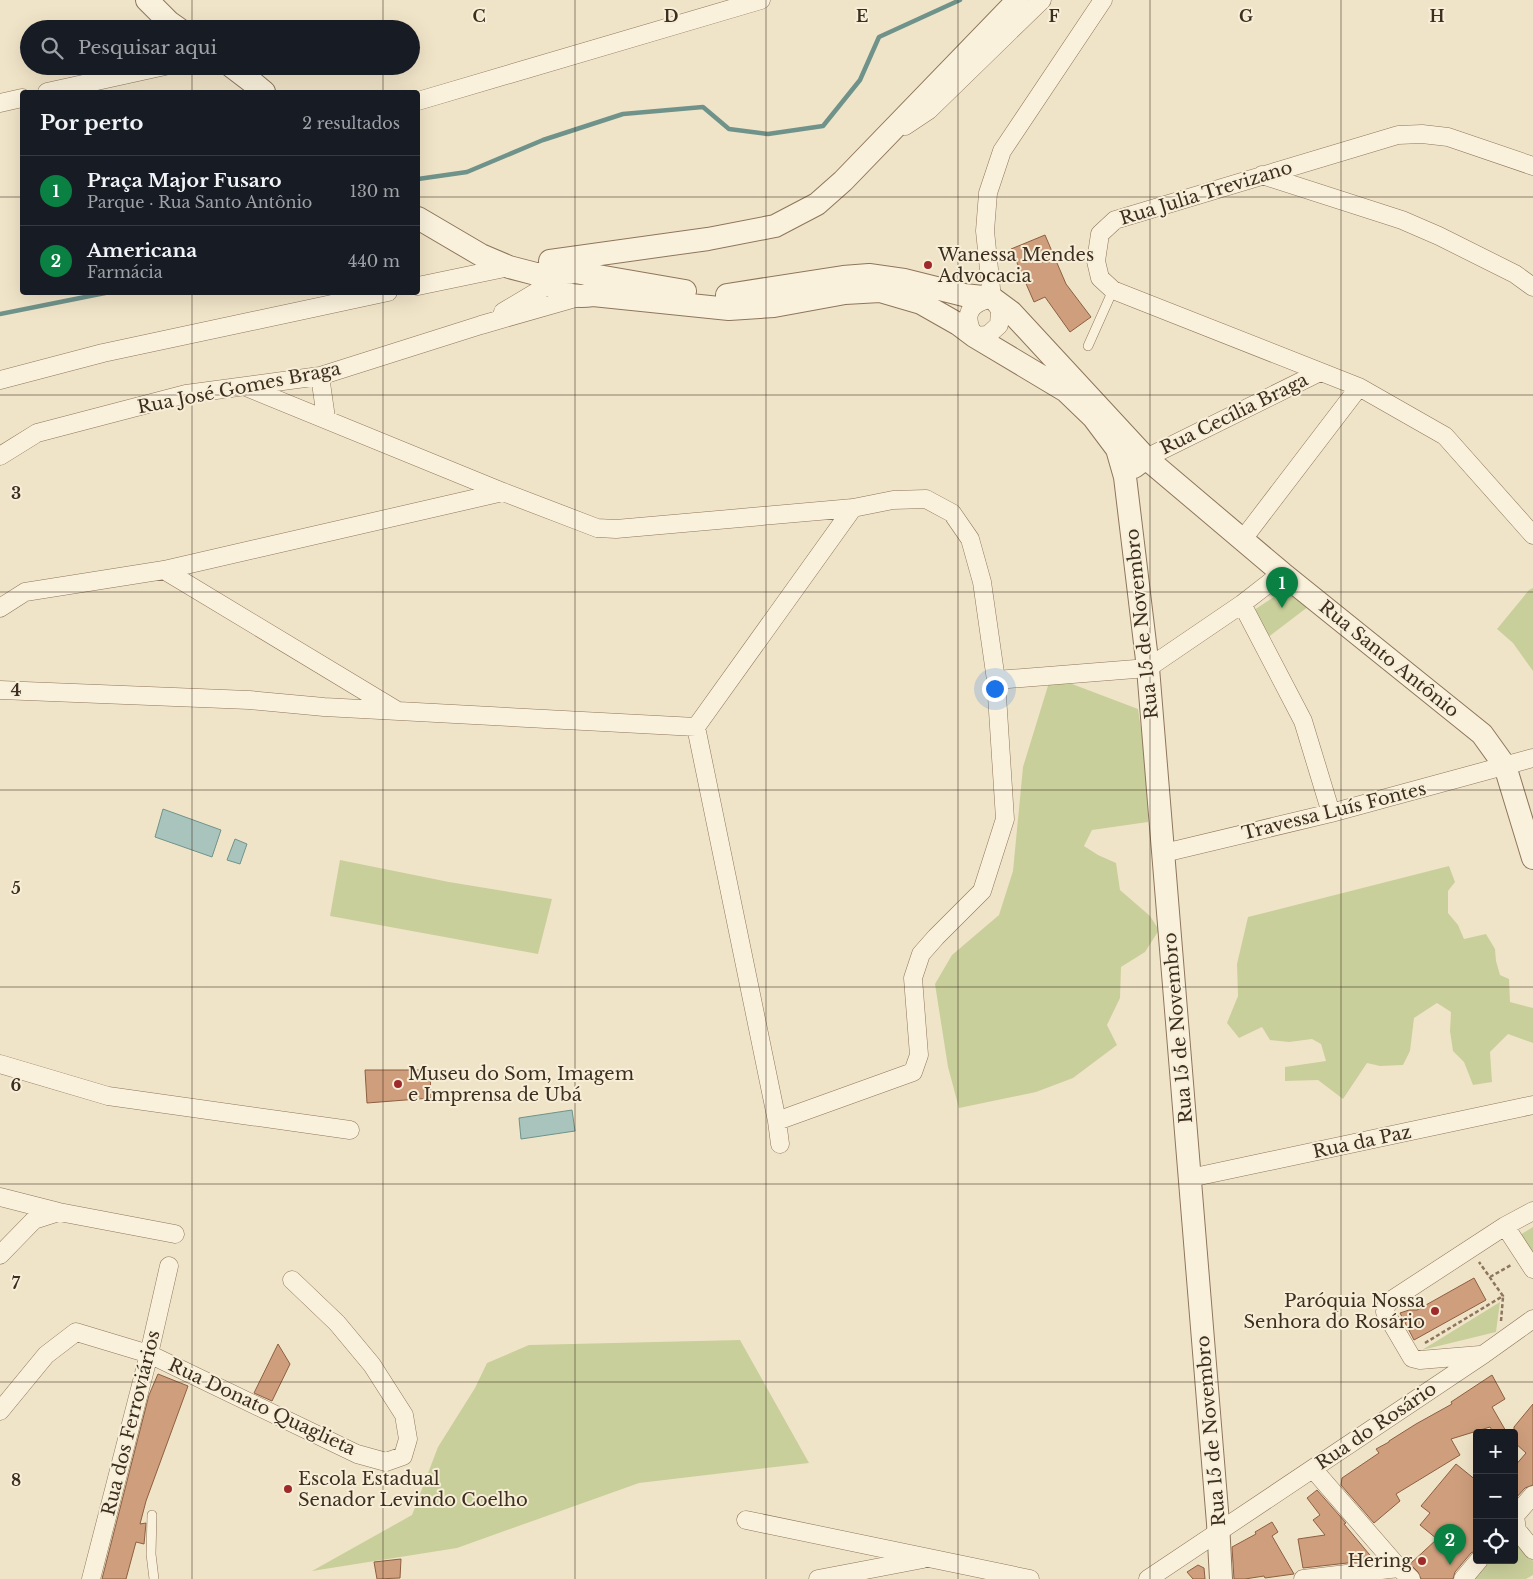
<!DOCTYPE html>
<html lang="pt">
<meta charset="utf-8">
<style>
:root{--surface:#171b24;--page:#242831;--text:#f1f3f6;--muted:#9ea1a6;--line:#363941;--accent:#0b8043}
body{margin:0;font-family:"Libre Baskerville",serif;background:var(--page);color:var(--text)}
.controls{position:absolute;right:15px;bottom:15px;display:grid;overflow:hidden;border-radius:5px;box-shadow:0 5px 20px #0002}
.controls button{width:45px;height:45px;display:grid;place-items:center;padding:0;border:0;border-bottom:1px solid var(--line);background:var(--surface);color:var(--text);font:25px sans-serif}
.you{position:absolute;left:994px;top:688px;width:18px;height:18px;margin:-12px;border:4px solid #fff;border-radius:50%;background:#1a73e8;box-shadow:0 0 0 8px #1a73e833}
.badge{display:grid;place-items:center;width:32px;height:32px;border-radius:50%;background:var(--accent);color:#fff;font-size:16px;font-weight:700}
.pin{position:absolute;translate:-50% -41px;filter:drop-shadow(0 1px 2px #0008)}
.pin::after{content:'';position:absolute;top:26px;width:18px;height:15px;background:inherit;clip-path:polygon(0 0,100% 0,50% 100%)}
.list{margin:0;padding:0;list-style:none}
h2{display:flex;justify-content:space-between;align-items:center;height:65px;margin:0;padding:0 20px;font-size:21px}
h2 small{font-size:16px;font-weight:400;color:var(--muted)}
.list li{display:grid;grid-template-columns:32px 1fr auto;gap:15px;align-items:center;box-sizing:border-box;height:70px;padding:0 20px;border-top:1px solid var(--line)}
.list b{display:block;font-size:19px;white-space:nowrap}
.list p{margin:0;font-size:16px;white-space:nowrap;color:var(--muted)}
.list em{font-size:16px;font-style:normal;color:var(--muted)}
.icon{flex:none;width:28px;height:28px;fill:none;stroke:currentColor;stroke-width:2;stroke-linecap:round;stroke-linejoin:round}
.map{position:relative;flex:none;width:1533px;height:1579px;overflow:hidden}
.search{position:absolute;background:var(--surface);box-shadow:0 5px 20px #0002;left:20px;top:20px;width:400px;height:55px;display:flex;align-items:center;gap:12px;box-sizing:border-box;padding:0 18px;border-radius:28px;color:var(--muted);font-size:19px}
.panel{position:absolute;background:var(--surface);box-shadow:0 5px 20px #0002;left:20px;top:90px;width:400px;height:205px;border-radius:5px}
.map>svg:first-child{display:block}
.green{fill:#c9cf9b}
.water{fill:#a9c4bc;stroke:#6f938a}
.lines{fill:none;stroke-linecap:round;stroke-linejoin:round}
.stream{stroke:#6f938a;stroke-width:4.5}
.building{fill:#cf9f7d;stroke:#8d5f41}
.service-casing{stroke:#8d765c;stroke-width:10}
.minor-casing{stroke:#8d765c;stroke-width:19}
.tertiary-casing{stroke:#8d765c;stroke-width:24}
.path{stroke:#8d765c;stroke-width:2.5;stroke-dasharray:4 2.5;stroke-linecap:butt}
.service{stroke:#faf1dc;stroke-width:9}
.minor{stroke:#faf1dc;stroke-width:18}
.tertiary{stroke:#faf1dc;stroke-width:22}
.grid{fill:none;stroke:#3d2e20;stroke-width:1;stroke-opacity:0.55}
.poi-dot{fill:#9e2a2b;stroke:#f7eed8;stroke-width:2}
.labels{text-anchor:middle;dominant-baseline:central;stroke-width:4;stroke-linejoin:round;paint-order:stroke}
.street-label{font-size:18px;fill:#3d2e20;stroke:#f7eed8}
.poi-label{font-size:18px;fill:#3d2e20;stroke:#f7eed8;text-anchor:start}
.grid-label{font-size:16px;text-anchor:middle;font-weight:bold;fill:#3d2e20;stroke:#f7eed8;stroke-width:4;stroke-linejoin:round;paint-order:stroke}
</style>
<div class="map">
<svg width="1533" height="1579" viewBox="0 0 1533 1579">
<rect width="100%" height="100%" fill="#f0e4c8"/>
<path class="green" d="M1292,585L1313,603L1267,638L1251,612Z
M1533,588V671L1513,643L1497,629L1529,590Z
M1051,676L1138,709L1148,774V822L1092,830L1084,846L1098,855L1116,863L1120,890L1150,916L1159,930L1145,952L1121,967L1120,998L1107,1025L1117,1045L1073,1078L1036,1092L959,1108L948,1067L935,984L952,955L999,915L1013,871L1023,767Z
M340,860L449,882L552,899L538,954L330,916Z
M1449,866L1455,882L1448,891V913L1458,925L1464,939L1486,934L1495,949L1496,961L1500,975L1509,979L1510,1002L1533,1008V1043L1508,1034L1490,1052L1492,1082L1473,1085L1464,1062L1453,1051L1450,1031L1451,1012L1437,1003L1414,1018L1410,1051L1403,1065L1380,1066L1367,1063L1343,1099L1318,1080L1285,1081V1067L1326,1061L1321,1044L1312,1039L1289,1042L1270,1040L1262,1027L1239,1038L1227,1023L1238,996L1237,964L1248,917Z
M1533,1227V1255L1520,1235Z
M1500,1302L1496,1332L1422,1350Z
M740,1340L809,1463L639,1483L457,1548L312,1571L412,1515L438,1447L475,1388L487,1363L529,1345Z
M1514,1538L1517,1539L1533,1561V1575L1526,1579H1469L1486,1560H1514Z"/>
<path class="water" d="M163,809L221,830L212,857L155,837Z
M235,839L247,844L240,864L227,860Z
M572,1110L575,1131L521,1139L519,1118Z"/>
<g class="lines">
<path class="stream" d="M418,179L467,172L543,140L623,114L703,107L729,129L768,134L823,126L860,80L879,37L960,0
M0,314L110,292"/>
</g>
<path class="building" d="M1045,235L1066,284L1091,317L1070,332L1045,297L1034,302L1011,249Z
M365,1070H430L431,1098L367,1103Z
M1474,1278L1486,1300L1414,1340L1400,1313L1409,1310H1417Z
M278,1344L290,1364L272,1401L254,1393Z
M158,1374L188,1386L146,1501L140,1524L146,1523L144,1544L136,1542L126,1579H102L149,1395Z
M1492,1375L1505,1399L1492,1407L1507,1433H1494L1490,1427L1451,1439L1460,1455L1396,1494L1400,1501L1374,1523L1341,1485L1342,1478L1379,1453L1376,1449L1389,1442V1441L1416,1424L1452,1404L1451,1402Z
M1533,1404V1485L1525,1488L1515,1499L1514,1467L1526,1453L1514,1442V1427Z
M1456,1464L1477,1481V1550L1471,1553L1455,1572L1453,1579H1421L1418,1572L1410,1564L1437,1539L1420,1525L1430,1513L1421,1506Z
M1317,1490L1346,1523L1344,1524L1374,1560L1303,1568L1298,1539L1325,1535L1313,1520L1320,1515L1307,1498Z
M1272,1522L1278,1532L1272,1536L1294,1574L1265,1578L1264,1576L1245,1579H1234L1232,1547L1256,1534L1255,1532Z
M401,1559L400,1578L377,1579L374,1562Z
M1198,1565L1204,1568L1205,1579H1193L1187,1572Z"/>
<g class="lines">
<g class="service-casing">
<path id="service" d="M1088,346L1113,290
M152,1515L151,1554L154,1579"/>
</g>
<g class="minor-casing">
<path id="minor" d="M47,92L165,66
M418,101L761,0
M0,103L22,98
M905,126L929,110L1042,0
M1533,166L1448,137L1422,134L1398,135L1115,220L1100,234L1096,261L1100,278L1113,290L1359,387L1445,436L1533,535
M1262,175L1402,220L1439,236L1515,274L1533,287
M418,286L509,267
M992,298C968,304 963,315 974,336L988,335L999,325L1000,310L992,298L985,231L988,193L1002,151L1103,0
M503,312L560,278
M320,376L326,418
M0,380L103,353L388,292
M246,387L503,492L597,528L616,529L853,508L893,500L926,499L952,513L970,539L982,582L996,680L1005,819L982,891L936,937L921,954L913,978L919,1055L913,1072L777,1121
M0,456L37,433L186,394L320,376L481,325L582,296
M1146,458L1320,372
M1243,539L1359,387
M164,570L396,710
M1242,604L1303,721L1331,813
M0,608L25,592L164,570L503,492
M996,680L1148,668L1242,604L1282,573
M0,690L249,700L324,707L696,727L777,1121L780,1144
M696,727L853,508
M1164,853L1331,813L1533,758
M0,1064L108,1096L350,1130
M1190,1178L1533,1105
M0,1197L59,1212L175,1234
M1505,1226L1533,1269
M0,1255L34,1220L59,1212
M1480,1355L1420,1360L1412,1358L1385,1312L1387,1303L1505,1226L1533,1211
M0,1411L46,1355L76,1332L149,1354L357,1454L386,1462L403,1456L408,1439L404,1415L372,1365L337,1323L292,1280
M1313,1469L1399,1568L1411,1579
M1515,1516L1517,1530L1533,1550
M1514,1517L1533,1495
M746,1520L1030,1579
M91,1579L149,1354L169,1266
M818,1579L923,1559
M1148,1579L1484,1354L1533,1319
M1303,1579L1399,1568
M1463,1579L1479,1560"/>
</g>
<g class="tertiary-casing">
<path id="tertiary" d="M147,0L169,22L179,29
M231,66L252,82L264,92
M418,218L481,255L509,267L536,274L575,272L685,291
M550,261L708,239L775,226L817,204L843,181L1018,0
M536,274C557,290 565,299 593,295L729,309L774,306L845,293L880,291L921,303L958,324L974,336L1066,391L1093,417L1117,449L1125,477L1148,668L1218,1523L1221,1579
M727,295L843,277L869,275L904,280L964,295L992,298L1011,312L1146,458
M1134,467L1146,458L1282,573L1482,734L1505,766L1533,858"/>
</g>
<path class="path" d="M1490,1277L1511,1265
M1501,1321L1503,1297
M1425,1343L1503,1296L1479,1262"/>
<use href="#service" class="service"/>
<use href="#minor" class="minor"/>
<use href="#tertiary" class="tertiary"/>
</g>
<path class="grid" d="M192,0V29M383,0V29M575,0V1579M766,0V1579M958,0V1579M1150,0V1579M1341,0V1579M192,66V92M383,66V92M0,197H22M418,197H1533M192,292V1579M383,292V1579M0,395H1533M0,592H1533M0,790H1533M0,987H1533M0,1184H1533M0,1382H1533"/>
<g class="poi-dot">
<circle cx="928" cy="265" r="5"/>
<circle cx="398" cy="1084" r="5"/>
<circle cx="1435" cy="1311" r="5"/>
<circle cx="288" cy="1489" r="5"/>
<circle cx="1422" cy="1561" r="5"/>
</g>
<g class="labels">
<g class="street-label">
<text transform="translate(1206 193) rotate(-17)">Rua Julia Trevizano</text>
<text transform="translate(239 388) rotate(-11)">Rua José Gomes Braga</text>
<text transform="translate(1234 414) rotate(-26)">Rua Cecília Braga</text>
<text transform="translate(1142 624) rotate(-96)">Rua 15 de Novembro</text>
<text transform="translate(1389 659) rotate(39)">Rua Santo Antônio</text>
<text transform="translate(1334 811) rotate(-14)">Travessa Luís Fontes</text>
<text transform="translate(1178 1028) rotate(-95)">Rua 15 de Novembro</text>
<text transform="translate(1362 1142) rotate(-12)">Rua da Paz</text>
<text transform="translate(262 1407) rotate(25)">Rua Donato Quaglieta</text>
<text transform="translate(131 1423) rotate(-76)">Rua dos Ferroviários</text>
<text transform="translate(1376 1426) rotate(-34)">Rua do Rosário</text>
<text transform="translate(1211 1431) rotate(-95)">Rua 15 de Novembro</text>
</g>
<g class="poi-label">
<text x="938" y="255">Wanessa Mendes<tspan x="938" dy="21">Advocacia</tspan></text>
<text x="408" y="1074">Museu do Som, Imagem<tspan x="408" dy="21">e Imprensa de Ubá</tspan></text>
<text x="1425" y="1301" text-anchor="end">Paróquia Nossa<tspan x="1425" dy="21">Senhora do Rosário</tspan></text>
<text x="298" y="1479">Escola Estadual<tspan x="298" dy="21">Senador Levindo Coelho</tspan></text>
<text x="1412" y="1561" text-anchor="end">Hering</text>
</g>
</g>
<g class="grid-label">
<text x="479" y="22">C</text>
<text x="671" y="22">D</text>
<text x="862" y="22">E</text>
<text x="1054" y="22">F</text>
<text x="1246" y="22">G</text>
<text x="1437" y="22">H</text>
<text x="16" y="499">3</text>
<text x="16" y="696">4</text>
<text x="16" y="894">5</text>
<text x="16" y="1091">6</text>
<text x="16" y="1289">7</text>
<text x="16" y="1486">8</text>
</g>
</svg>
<div class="controls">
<button>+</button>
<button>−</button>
<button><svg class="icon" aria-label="locate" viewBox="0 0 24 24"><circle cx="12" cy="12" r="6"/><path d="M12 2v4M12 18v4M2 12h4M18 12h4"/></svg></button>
</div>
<div class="you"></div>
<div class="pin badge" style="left:1282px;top:608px">1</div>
<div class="pin badge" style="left:1450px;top:1565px">2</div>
<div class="search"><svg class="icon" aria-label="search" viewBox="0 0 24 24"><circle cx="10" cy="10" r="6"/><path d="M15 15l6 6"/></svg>Pesquisar aqui</div>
<section class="panel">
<h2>Por perto<small>2 resultados</small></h2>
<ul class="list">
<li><span class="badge">1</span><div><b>Praça Major Fusaro</b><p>Parque · Rua Santo Antônio</p></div><em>130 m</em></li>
<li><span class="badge">2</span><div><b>Americana</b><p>Farmácia</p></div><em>440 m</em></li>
</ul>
</section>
</div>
